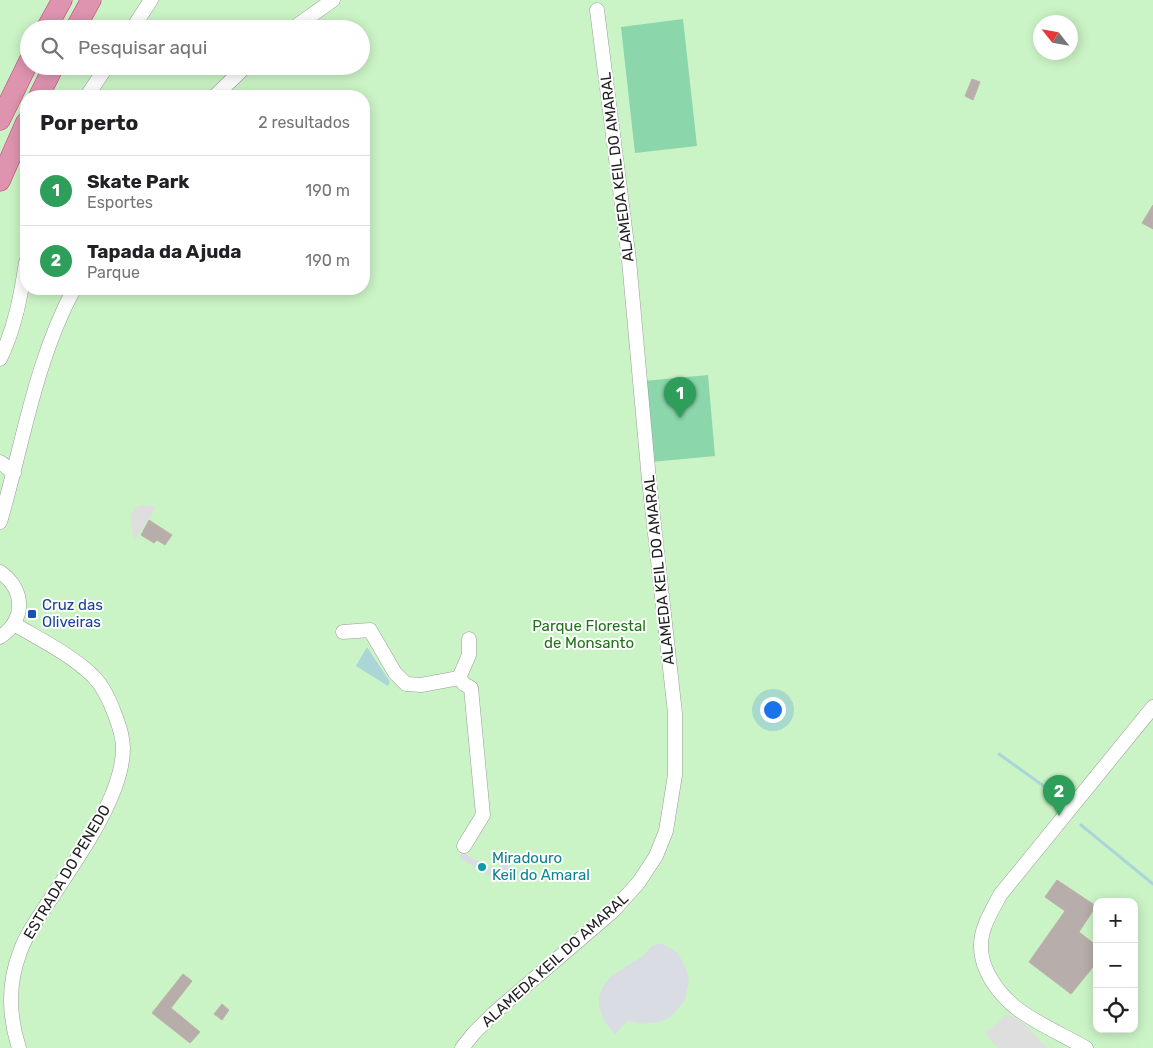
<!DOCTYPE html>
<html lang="pt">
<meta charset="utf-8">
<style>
:root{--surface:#fff;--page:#f6f6f6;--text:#202124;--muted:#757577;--line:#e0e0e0;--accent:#b45309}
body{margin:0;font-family:Rubik,sans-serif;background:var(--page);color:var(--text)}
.controls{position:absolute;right:15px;bottom:15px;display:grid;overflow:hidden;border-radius:10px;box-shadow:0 2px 12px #0003}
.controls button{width:45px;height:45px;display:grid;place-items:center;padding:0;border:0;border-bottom:1px solid var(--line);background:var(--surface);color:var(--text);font:25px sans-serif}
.compass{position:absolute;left:1033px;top:15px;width:45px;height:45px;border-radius:50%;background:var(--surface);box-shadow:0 2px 12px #0003;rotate:301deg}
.you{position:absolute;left:772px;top:709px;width:18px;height:18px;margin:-12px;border:4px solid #fff;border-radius:50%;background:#1a73e8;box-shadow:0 0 0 8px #1a73e833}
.badge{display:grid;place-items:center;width:32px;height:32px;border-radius:50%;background:var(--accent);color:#fff;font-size:16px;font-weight:700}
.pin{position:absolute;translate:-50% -41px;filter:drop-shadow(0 1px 2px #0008)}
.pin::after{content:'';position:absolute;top:26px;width:18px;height:15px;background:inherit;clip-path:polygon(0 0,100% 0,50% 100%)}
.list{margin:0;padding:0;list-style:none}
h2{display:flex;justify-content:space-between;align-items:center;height:65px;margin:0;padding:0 20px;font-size:21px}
h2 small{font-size:16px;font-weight:400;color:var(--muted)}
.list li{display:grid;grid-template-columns:32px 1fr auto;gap:15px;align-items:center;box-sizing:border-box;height:70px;padding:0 20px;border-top:1px solid var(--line)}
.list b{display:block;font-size:19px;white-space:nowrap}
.list p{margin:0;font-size:16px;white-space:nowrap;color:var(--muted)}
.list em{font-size:16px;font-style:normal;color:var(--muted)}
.icon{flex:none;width:28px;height:28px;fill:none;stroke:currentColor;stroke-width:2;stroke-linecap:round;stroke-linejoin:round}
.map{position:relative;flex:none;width:1153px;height:1048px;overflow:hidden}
.search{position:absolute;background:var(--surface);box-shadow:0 2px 12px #0003;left:20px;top:20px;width:350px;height:55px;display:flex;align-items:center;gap:12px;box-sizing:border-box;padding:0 18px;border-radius:28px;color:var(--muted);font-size:19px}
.panel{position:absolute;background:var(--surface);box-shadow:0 2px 12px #0003;left:20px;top:90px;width:350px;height:205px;border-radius:20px}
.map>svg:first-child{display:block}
.park{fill:#cbf4c6;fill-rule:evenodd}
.pitch{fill:#8bd6ab}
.parking{fill:#dedede}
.plaza{fill:#dadce4}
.water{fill:#aad6d8}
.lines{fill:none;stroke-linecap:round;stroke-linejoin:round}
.stream{stroke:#aad6d8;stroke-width:3}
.building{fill:#b7aeab;stroke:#bfafa9}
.minor-casing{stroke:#9b9b9b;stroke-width:15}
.highway-casing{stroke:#ca3583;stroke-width:21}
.minor{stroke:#fff;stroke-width:14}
.highway{stroke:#de94af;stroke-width:20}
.transit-dot{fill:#1a4fb4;stroke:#fff;stroke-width:2}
.culture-dot{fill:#0f9aa8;stroke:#fff;stroke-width:2}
.labels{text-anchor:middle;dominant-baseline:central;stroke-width:4;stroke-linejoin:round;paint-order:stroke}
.street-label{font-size:15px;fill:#1e1e1e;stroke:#fff}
.transit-label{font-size:15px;fill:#164399;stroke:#fff;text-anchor:start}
.park-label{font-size:15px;fill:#1f7316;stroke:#fff}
.culture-label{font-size:15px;fill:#0d838f;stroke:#fff;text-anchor:start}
</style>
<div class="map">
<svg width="1153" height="1048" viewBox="0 0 1153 1048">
<rect width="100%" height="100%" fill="#eeeae5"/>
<path class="park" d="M0,0H1153V1048H0ZM1040,22H1070V52H1040ZM29,29H361V66H29ZM26,96H364V289H26ZM1097,902H1134V1029H1097Z"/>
<path class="pitch" d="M683,19L697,146L635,153L621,27Z
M708,375L715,456L651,462L644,381Z"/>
<path class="parking" d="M143,505L156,507L134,541L130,516L136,507Z
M1007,1014L1023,1022L1047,1048H998L985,1034Z"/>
<path class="plaza" d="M462,852L497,872L503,863L519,872L514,881L507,877L503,883L459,858Z
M661,943L678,953L687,971L689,981L685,1000L672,1016L663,1021L643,1024L627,1021L615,1035L605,1022L599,1007V996L603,986L611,976L641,957L653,945Z"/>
<path class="water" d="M367,647L390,682L388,686L356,666Z"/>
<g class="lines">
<path class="stream" d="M999,754L1059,797
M1081,825L1153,884"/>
</g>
<path class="building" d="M972,79L980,82L973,100L965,96Z
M1153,205V229L1142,223Z
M149,520L172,535L165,545L157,540L154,543L141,535Z
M1057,880L1096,906L1079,932L1097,946V962L1071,994L1029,962L1065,911L1045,897Z
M183,974L192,981L171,1008L200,1032L190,1043L152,1013Z
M222,1004L229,1010L222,1020L214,1014Z"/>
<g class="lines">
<g class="minor-casing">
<path id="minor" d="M132,29L151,0
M292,29L333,0
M87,96L107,66
M215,96L246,66
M0,359C15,328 21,295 26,262
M0,462L14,473
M0,522C23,444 35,361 74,289
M0,572C25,589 26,620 0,637
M14,624C41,640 70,654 93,676C104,687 110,701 115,715C119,725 123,737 123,748C123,799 71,867 44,909C35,923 25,936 20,952C8,983 9,1017 19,1048
M343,632L370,630L395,673L406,684L421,685L459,678L469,655V639
M459,678L464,684L471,688L483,815L464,846
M462,1048L474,1033L493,1014L613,911L639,882L656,856L666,831L675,775V713L649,480L629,260L597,10
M1086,1048C1065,1036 1038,1024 1019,1010C1000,996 980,970 981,945C981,927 992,911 1000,895L1153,707"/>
</g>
<g class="highway-casing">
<path id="highway" d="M46,29L62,0
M75,29L91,0
M39,96L54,66
M0,120L29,61
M0,181L26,122"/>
</g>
<use href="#minor" class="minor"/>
<use href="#highway" class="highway"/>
</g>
<rect class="transit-dot" x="27" y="609" width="10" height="10" rx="2.5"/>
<circle class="culture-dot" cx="482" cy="867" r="5"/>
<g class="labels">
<g class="street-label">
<text transform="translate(617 167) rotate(-97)">ALAMEDA KEIL DO AMARAL</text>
<text transform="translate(659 570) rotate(-96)">ALAMEDA KEIL DO AMARAL</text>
<text transform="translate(67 872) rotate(-59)">ESTRADA DO PENEDO</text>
<text transform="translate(555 960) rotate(-42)">ALAMEDA KEIL DO AMARAL</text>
</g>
<g class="transit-label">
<text x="42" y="605">Cruz das<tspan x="42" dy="17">Oliveiras</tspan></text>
</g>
<g class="park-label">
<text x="589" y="626">Parque Florestal<tspan x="589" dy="17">de Monsanto</tspan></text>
</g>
<g class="culture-label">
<text x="492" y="858">Miradouro<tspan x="492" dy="17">Keil do Amaral</tspan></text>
</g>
</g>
</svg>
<div class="controls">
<button>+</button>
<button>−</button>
<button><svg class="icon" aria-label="locate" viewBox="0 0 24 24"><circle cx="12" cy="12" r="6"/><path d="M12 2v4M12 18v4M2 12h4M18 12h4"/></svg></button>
</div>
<svg class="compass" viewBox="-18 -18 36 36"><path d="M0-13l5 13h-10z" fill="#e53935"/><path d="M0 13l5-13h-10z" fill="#757577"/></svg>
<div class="you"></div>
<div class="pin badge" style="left:680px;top:418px;background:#2e9e5b">1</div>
<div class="pin badge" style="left:1059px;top:816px;background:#2e9e5b">2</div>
<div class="search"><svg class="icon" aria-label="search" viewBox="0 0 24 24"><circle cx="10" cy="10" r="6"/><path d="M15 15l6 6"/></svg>Pesquisar aqui</div>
<section class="panel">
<h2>Por perto<small>2 resultados</small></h2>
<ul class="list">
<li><span class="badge" style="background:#2e9e5b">1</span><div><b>Skate Park</b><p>Esportes</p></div><em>190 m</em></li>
<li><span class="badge" style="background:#2e9e5b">2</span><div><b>Tapada da Ajuda</b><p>Parque</p></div><em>190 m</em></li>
</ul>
</section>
</div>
